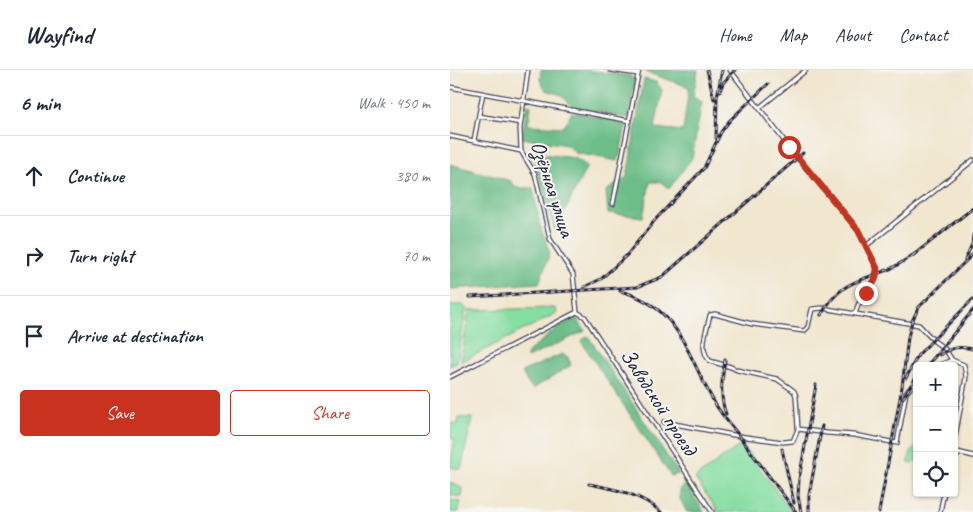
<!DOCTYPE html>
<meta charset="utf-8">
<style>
:root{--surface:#fff;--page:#f6f6f7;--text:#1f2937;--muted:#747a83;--line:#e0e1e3;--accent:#c8321e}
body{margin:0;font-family:Caveat,sans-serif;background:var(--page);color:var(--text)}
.controls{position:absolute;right:15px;bottom:15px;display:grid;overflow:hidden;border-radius:5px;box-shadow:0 1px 4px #0004}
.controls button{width:45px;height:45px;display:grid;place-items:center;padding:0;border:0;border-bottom:1px solid var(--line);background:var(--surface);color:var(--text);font:25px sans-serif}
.stop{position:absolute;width:15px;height:15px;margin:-11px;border:4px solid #c8321e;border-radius:50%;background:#fff}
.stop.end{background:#c8321e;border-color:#fff;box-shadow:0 1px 5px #0008}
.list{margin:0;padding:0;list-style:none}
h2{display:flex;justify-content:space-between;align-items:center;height:65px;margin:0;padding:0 20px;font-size:21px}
h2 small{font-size:16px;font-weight:400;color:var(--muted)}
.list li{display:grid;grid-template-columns:32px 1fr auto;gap:15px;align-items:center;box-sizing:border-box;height:80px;padding:0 20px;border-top:1px solid var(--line)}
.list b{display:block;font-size:19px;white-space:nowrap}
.list em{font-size:16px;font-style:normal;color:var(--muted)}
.actions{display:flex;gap:10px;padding:15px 20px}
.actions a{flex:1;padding:11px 0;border:1px solid var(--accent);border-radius:5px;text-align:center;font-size:18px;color:var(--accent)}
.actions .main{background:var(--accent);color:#fff}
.icon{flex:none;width:28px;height:28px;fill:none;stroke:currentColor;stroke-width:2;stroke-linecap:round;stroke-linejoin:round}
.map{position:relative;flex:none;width:523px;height:442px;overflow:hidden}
header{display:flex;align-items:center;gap:30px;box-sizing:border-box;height:70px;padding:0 25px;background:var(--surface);border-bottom:1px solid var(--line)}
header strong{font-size:24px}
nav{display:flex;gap:28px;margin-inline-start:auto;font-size:18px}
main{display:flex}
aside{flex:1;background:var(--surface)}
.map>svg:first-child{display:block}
.green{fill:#85dea2;stroke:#54806e}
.forest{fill:#6cbd88;stroke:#477062}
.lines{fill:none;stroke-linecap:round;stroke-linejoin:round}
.minor-casing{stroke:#413f51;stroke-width:5.5}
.minor{stroke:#fff;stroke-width:3}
.rail-casing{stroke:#22223b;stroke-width:3}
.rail{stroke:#f6f6f2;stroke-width:1;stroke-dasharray:4;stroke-linecap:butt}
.route{stroke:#c8321e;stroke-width:6}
.labels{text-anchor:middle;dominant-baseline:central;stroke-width:4;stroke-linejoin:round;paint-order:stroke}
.street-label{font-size:21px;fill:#22223b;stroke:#f6f6f2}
</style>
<header>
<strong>Wayfind</strong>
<nav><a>Home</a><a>Map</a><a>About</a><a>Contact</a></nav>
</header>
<main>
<aside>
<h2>6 min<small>Walk · 450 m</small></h2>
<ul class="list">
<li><svg class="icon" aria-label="ahead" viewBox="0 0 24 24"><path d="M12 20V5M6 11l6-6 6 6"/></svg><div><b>Continue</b></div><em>380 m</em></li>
<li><svg class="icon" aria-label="right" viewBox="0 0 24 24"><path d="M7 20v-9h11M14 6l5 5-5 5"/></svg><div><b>Turn right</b></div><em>70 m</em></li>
<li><svg class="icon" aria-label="arrive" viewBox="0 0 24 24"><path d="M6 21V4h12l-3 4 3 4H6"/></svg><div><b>Arrive at destination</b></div></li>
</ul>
<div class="actions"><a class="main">Save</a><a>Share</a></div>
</aside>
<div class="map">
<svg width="523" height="442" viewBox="0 0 523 442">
<rect width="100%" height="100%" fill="#f6f6f2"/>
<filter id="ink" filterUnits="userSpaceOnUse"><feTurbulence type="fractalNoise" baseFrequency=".02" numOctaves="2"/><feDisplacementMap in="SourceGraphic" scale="10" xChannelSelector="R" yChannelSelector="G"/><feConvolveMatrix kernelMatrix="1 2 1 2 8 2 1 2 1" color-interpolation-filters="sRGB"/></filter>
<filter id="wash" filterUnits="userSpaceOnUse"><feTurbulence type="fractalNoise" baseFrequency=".0096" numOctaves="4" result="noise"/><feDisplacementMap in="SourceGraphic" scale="20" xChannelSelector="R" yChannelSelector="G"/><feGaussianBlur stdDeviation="1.12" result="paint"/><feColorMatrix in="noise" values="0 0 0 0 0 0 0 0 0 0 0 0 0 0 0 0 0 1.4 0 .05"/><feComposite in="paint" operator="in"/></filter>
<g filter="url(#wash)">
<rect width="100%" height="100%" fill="#f1e6ce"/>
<path class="green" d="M0,235H13L16,238L7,293L0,296Z
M105,238L107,243L11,292L19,240Z
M9,348H22L11,399L0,397L5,369L0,368V353L8,354Z
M292,374L342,442H268L245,408Z
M467,376V391L460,394L458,391L461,382Z
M0,412L13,419L12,427L0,425Z
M0,430L11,432L8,442H0Z"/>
<path class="forest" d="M91,0H137L180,6L185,10L178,48L122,37L112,25L96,20L90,10Z
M197,0H248L243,26L252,32L242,88L219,119L211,112H200L193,147L158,143L156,121L177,107L194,9L206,12L212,20L205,58L233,61L239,17L196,2Z
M77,34L81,36L78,55L114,57L122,42L177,52L168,91L125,83L117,75L72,68Z
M83,83L125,88L137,96L105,162Z
M0,94L61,111L66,118H83L90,156L100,183L89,213L0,219Z
M126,247L135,261L77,288V283L107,258Z
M138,266L229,404L221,406L131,271Z
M112,284L118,287L121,295L83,319L77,312L72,302Z
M235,413L254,442H237L230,429V418Z"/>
</g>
<g filter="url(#ink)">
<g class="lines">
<g class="minor-casing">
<path id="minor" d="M78,0L70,58L71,81L85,104L100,169L123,204L127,242
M160,0L188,4
M280,0L339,77L408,160L427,198L425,211L408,235L405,244
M0,17L180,51
M309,38L356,0
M29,46L71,53
M0,66L71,81
M24,70L33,23
M163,134L189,0
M416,176L523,90
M127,242L135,247L262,442
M487,296L502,290
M0,307L127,242
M214,352L289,366L333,372L343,371L348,359L346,326L344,321L327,309L287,300L281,297L260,291C248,279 257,260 260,245L265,244L302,254L354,261L358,257L362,239L372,238L469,255L484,271L495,279L502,290L514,295L516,307L504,373
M348,359L377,363L404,365L447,373L456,323L467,310
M504,381L523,386
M504,388L511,383
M490,442L494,423"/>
</g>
<use href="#minor" class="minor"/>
<g class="rail-casing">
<path id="rail" d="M257,0L264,29
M270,21L273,13L285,0
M266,68L267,27L272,0
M461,187L523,138
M515,190L522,174L523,165
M134,217L151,209L177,185L205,150L254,98L271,62L280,50L318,14
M170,221C229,236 236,283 263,330C271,345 282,357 293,370
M20,227L187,217L212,207L353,83
M371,245C391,210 409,212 442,198C450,194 458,188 466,183
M490,285C501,277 510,276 523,279
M275,290C272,308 269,326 276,344
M477,296L523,240
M456,308L468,285L523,229
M453,328L467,306
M289,366L346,442
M332,379L344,433
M139,414C165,419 191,424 211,442
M351,442L348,426L349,409L366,315
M359,442V425L372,356
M429,442L452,317L458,267L462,251L469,237L523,184"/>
</g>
<use href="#rail" class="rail"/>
</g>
</g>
<g class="lines" filter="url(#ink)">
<path class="route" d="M339,77L408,160L427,198L426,208L416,223"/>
</g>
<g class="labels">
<g class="street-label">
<text transform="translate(103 119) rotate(72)">Озёрная улица</text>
<text transform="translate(209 332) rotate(57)">Заводской проезд</text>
</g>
</g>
</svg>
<div class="controls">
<button>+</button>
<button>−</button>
<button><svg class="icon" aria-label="locate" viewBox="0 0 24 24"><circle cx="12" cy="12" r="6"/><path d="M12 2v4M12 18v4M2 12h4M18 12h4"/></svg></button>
</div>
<div class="stop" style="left:339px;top:77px"></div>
<div class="stop end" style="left:416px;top:223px"></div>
</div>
</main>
